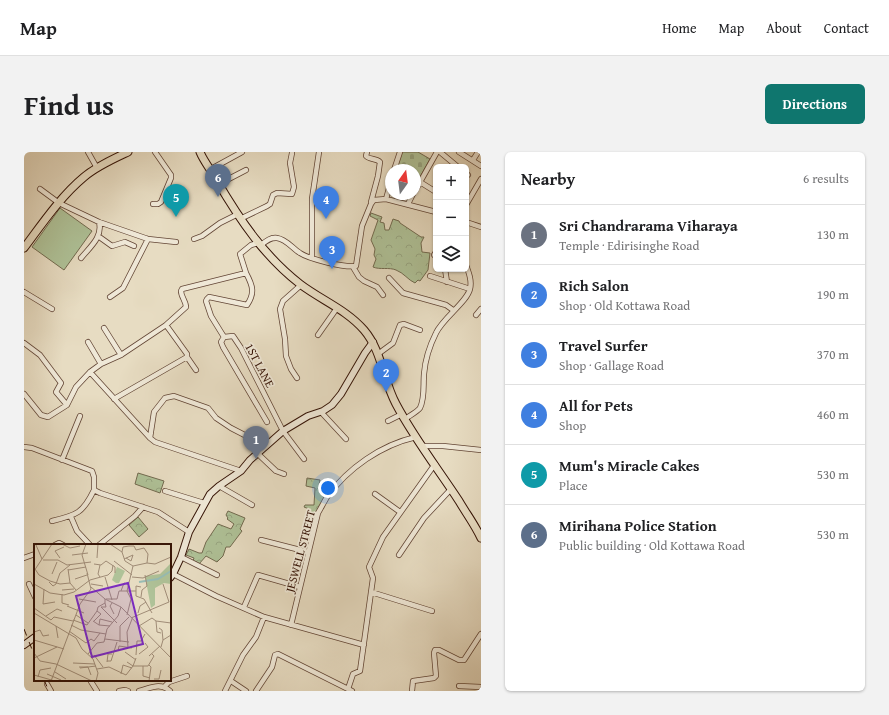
<!DOCTYPE html>
<meta charset="utf-8">
<style>
:root{--surface:#fff;--page:#f2f2f2;--text:#202124;--muted:#757577;--line:#e0e0e0;--accent:#0f766e}
body{margin:0;font-family:"Gentium Book Plus",serif;background:var(--page);color:var(--text)}
.controls{position:absolute;right:12px;top:12px;display:grid;overflow:hidden;border-radius:6px;box-shadow:0 1px 3px #0004}
.controls button{width:36px;height:36px;display:grid;place-items:center;padding:0;border:0;border-bottom:1px solid var(--line);background:var(--surface);color:var(--text);font:20px sans-serif}
.compass{position:absolute;left:361px;top:12px;width:36px;height:36px;border-radius:50%;background:var(--surface);box-shadow:0 1px 3px #0004;rotate:14deg}
.you{position:absolute;left:304px;top:336px;width:14px;height:14px;margin:-10px;border:3px solid #fff;border-radius:50%;background:#1a73e8;box-shadow:0 0 0 6px #1a73e833}
.badge{display:grid;place-items:center;width:26px;height:26px;border-radius:50%;background:var(--accent);color:#fff;font-size:13px;font-weight:700}
.pin{position:absolute;translate:-50% -33px;filter:drop-shadow(0 1px 2px #0008)}
.pin::after{content:'';position:absolute;top:21px;width:14px;height:12px;background:inherit;clip-path:polygon(0 0,100% 0,50% 100%)}
.list{margin:0;padding:0;list-style:none}
h2{display:flex;justify-content:space-between;align-items:center;height:52px;margin:0;padding:0 16px;font-size:17px}
h2 small{font-size:13px;font-weight:400;color:var(--muted)}
.list li{display:grid;grid-template-columns:26px 1fr auto;gap:12px;align-items:center;box-sizing:border-box;height:60px;padding:0 16px;border-top:1px solid var(--line)}
.list b{display:block;font-size:15px;white-space:nowrap}
.list p{margin:0;font-size:13px;white-space:nowrap;color:var(--muted)}
.list em{font-size:13px;font-style:normal;color:var(--muted)}
.icon{flex:none;width:22px;height:22px;fill:none;stroke:currentColor;stroke-width:2;stroke-linecap:round;stroke-linejoin:round}
.map{position:relative;flex:none;width:457px;height:539px;overflow:hidden;border-radius:6px}
header{display:flex;align-items:center;gap:24px;box-sizing:border-box;height:56px;padding:0 20px;background:var(--surface);border-bottom:1px solid var(--line)}
header strong{font-size:19px}
nav{display:flex;gap:22px;margin-inline-start:auto;font-size:14px}
.intro{display:flex;align-items:center;justify-content:space-between;box-sizing:border-box;height:96px;padding:0 24px}
h1{margin:0;font-size:28px}
.button{padding:10px 18px;border-radius:6px;background:var(--accent);color:#fff;font-size:14px;font-weight:700}
main{display:flex;gap:24px;padding:0 24px}
aside{flex:1;background:var(--surface);border-radius:6px;box-shadow:0 1px 3px #0004}
.map>svg:first-child{display:block}
.cemetery{fill:url(#cemetery-stones);stroke:#726a4f}
.park{fill:url(#park-crowns);stroke:#726a4f}
.pitch{fill:#afc298;stroke:#726a4f}
.lines{fill:none;stroke-linecap:round;stroke-linejoin:round}
.street-casing{stroke:#624535;stroke-width:6}
.secondary-casing{stroke:#351306;stroke-width:8}
.primary-casing{stroke:#351306;stroke-width:9}
.street{stroke:#efe8d7;stroke-width:4.5}
.secondary{stroke:#efe8d7;stroke-width:6}
.primary{stroke:#e7dcc2;stroke-width:7}
.rail{stroke:#351306;stroke-width:1;stroke-dasharray:7 7;stroke-linecap:butt}
.labels{text-anchor:middle;dominant-baseline:central;stroke-width:3.5;stroke-linejoin:round;paint-order:stroke}
.street-label{font-size:12px;fill:#351306;stroke:#efe8d7}
.inset-river{fill:none;stroke:#97bcb4;stroke-width:2}
.inset-road{fill:none;stroke:#a08c77;stroke-width:1}
.view{fill:#7b2cbf;fill-opacity:0.15;stroke:#7b2cbf;stroke-width:2}
.inset-edge{fill:none;stroke:#351306;stroke-width:2}
</style>
<header>
<strong>Map</strong>
<nav><a>Home</a><a>Map</a><a>About</a><a>Contact</a></nav>
</header>
<div class="intro"><h1>Find us</h1><a class="button">Directions</a></div>
<main>
<div class="map">
<svg width="457" height="539" viewBox="0 0 457 539">
<defs>
<pattern id="cemetery-stones" width="16" height="16" patternUnits="userSpaceOnUse"><rect width="16" height="16" fill="#afc298"/><path d="M2 7V4a2 2 0 0 1 4 0v3zM10 15v-3a2 2 0 0 1 4 0v3z" fill="#97a682"/></pattern>
<pattern id="park-crowns" width="20" height="18" patternUnits="userSpaceOnUse"><rect width="20" height="18" fill="#afc298"/><path d="M2 6a3 3 0 1 1 6 0M12 15a3 3 0 1 1 6 0" fill="none" stroke="#97a682"/></pattern>
</defs>
<rect width="100%" height="100%" fill="#e7dcc2"/>
<filter id="stains"><feTurbulence type="fractalNoise" baseFrequency=".005" numOctaves="4"/><feColorMatrix values="0 0 0 0 .2 0 0 0 0 .09 0 0 0 0 .02 0 0 0 .5 -.17"/></filter>
<radialGradient id="worn" r=".72"><stop offset=".6" stop-color="#630" stop-opacity="0"/><stop offset="1" stop-color="#630" stop-opacity=".3"/></radialGradient>
<path class="cemetery" d="M378,0H394L406,7L391,34V18H372Z"/>
<path class="park" d="M347,61L358,65L356,70L360,71L361,78H365L369,67L375,69L376,71L397,85H400L397,91L398,100L406,101L404,118L396,129L394,128L391,131C384,128 380,121 372,118C365,115 356,118 349,115L352,107L350,103L351,97L347,88L354,68L346,64Z
M114,321L140,329L136,341L111,332Z
M283,326L296,328L295,333L306,335L307,338L292,365L283,361L285,357L280,355L281,353H290L291,336L282,334Z
M204,359L221,366L216,377L218,379L206,395H202L199,404L193,410L182,404L175,412L169,409L170,406L162,403L165,397L175,401H178L182,390L194,372L207,377L210,372L203,367L204,366L202,363Z
M114,365L124,377L115,385L105,373Z"/>
<path class="pitch" d="M36,56L68,79L40,118L8,95Z"/>
<g class="lines">
<g class="street-casing">
<path id="street" d="M64,0L73,16
M343,0L342,4C346,8 352,6 356,10L354,24L347,50
M416,0L434,15
M435,0L457,14
M449,8L454,0
M187,17L218,0
M370,18L376,0
M442,21L444,23
M396,30L412,40
M195,32L222,18
M16,37L35,51L75,70L124,87L152,90
M391,39L413,0
M362,47L367,29
M129,52H134L137,50L147,26V23L131,0
M384,52L389,42
M442,53L457,27
M216,67L243,54L246,52L249,43L253,41L268,42L270,35L266,11L268,1
M442,70L457,75
M74,84L88,94L101,90L110,94
M170,87L178,84L196,71L214,62
M236,94C241,90 246,85 253,86C262,87 268,96 276,101C285,107 321,116 332,114L338,74L347,52L350,48L362,47L412,60
M412,100L410,103L412,105
M57,106C66,95 79,85 75,70
M288,106V47L295,0
M329,115L335,125L340,129L353,135L359,143
M421,117L423,130
M222,121C229,134 231,141 223,153L185,145L183,147L182,149L187,164L200,185L209,184L217,196L259,279L280,307
M406,124L446,137
M365,126L379,141L422,153L429,158
M0,140L28,157
M86,145L99,136L124,87
M452,163L457,157
M80,176L97,203
M294,183L313,156
M200,185L197,190L199,195L243,270
M64,190L77,212
M0,191L16,203L37,231L32,240L43,253
M354,202L369,191L376,173L380,172L396,178
M163,205L172,218
M66,220L126,286L131,290L217,319
M273,226L267,217L262,204L261,187L256,157L259,149L277,133
M0,242L17,263L24,265L43,253L52,235L66,220L77,212L97,203L142,173
M90,247L163,205V202L142,173L162,155C162,149 157,145 157,139L158,137L222,121L216,102L227,93L234,91
M297,260L322,287
M381,267C385,264 393,260 396,256C401,246 399,233 400,222C401,209 406,193 412,181C419,166 443,150 446,137C448,129 445,121 442,113
M364,269L378,262
M126,286L130,260L141,246L150,244L184,256L192,266L207,276L242,294
M398,294H419L457,298
M0,295L8,296L68,319L70,325V338L76,341L134,360L165,380
M233,301L252,319L260,322
M38,308L56,264
M195,334L228,353
M141,339L180,351
M351,342L376,360
M47,365L53,379L66,393
M28,369C53,363 59,361 70,338
M237,388L284,400
M31,393L35,391L39,393
M75,393L111,364L119,355
M375,403L400,366L427,337
M157,405L193,423
M0,406L11,402
M149,422L192,444L240,465L340,493
M5,432L11,445
M347,440L408,459
M220,455L234,423L276,435
M267,473L294,361C297,356 300,350 303,345C324,316 357,293 392,285
M66,528L73,539
M207,529L222,539
M23,532L27,539
M141,534L145,530L163,524
M435,534L457,535
M324,537L329,522L336,519L349,426L345,415L359,385L411,312
M95,539L101,538L104,539
M115,539C127,536 136,530 146,539
M201,539L219,503L232,485L240,465
M232,539L248,515L251,503L254,502L328,539
M388,539L389,529L410,526L412,524L410,501L411,498H415L435,508H440L457,482"/>
</g>
<g class="secondary-casing">
<path id="secondary" d="M146,426L149,422L157,405L165,380L186,342L195,334L217,319L226,308L259,279L284,264L299,259L308,253L317,242L341,201L349,190
M0,493L11,485"/>
</g>
<g class="primary-casing">
<path id="primary" d="M176,0C180,10 188,19 193,29C216,68 240,104 276,132C297,148 323,158 340,178C358,199 359,228 372,252C390,286 414,317 435,349C442,361 451,373 457,386
M0,96C18,72 37,44 60,25C73,14 89,7 104,0"/>
</g>
<use href="#street" class="street"/>
<use href="#secondary" class="secondary"/>
<use href="#primary" class="primary"/>
<path class="rail" d="M0,477L11,505
M20,528L25,539"/>
</g>
<g class="labels">
<g class="street-label">
<text transform="translate(236 213) rotate(62)">1ST LANE</text>
<text transform="translate(276 399) rotate(-75)">JESWELL STREET</text>
</g>
</g>
<g transform="translate(10 392)">
<rect width="137" height="137" fill="#e7dcc2"/>
<path d="M137,19V40L130,39L121,44V61L117,64L111,32L126,30Z" fill="#afc298"/>
<path d="M83,23L91,27L85,39H82L78,36Z" fill="#afc298"/>
<path class="inset-river" d="M105,38L124,35L137,27"/>
<path class="inset-road" d="M28,0L36,4L46,2M52,0L48,11L54,31M76,0L88,8L91,17L99,22L113,19M2,1L8,15M88,8L89,3L95,2H100L102,6L110,4L114,10L113,19M38,11L54,9M26,14L21,7L30,3M63,14L64,0M90,15L99,11L97,17L92,14M9,16H24L33,21L57,18M80,17L98,31M113,19L121,20L137,13M60,20L67,21L72,17L81,23V29M66,21L64,30L66,33M1,25L5,31L16,37L26,40L36,39M34,25L36,39L42,46M34,26L52,23M0,27L18,0M18,30L23,18M71,33L78,56M98,33L109,34L125,27M41,35L53,31M56,36L74,31L78,27L79,21M15,38L19,42L22,40L26,29L36,21M0,40L16,49L30,51L40,48L56,36M57,40L69,42M57,43L71,55L87,63L137,114M107,43L102,42V52L110,55L118,69M10,45L9,60L21,58M28,46L40,45M87,47L90,39L95,41M93,47L97,55L93,71M93,47L99,22M28,50V59L35,61M107,53L108,46L113,42L111,31M45,55L62,58M72,55H83L85,47H102M71,59L72,63H67L83,79M78,59L76,62L80,70M33,62L50,69M0,64L17,76L20,73L39,77M0,69L42,94L48,105L59,115L64,129L62,137M104,69L106,62L112,58M42,71L54,79M12,72L23,65L28,67M97,74L135,58L129,40M39,76L53,81L63,67M59,77L65,81L76,82M60,77L67,70L63,67L64,63L71,59V55M37,81L47,86L72,90M65,81L66,75L78,78M22,82L24,94M105,82L118,74L122,77M125,84L128,86L129,96M35,87L52,99L57,95L60,97L66,89M0,88L6,86L9,92L15,91M127,89L123,88L122,77L137,79M71,95L95,98M0,96L30,105M86,98V82L95,73M127,103L129,96L137,91M94,104L93,88L98,75M84,107L85,102L98,104M91,108L102,116M0,109L6,117L22,120L58,137M54,110L63,99L70,98L73,85L84,72L87,63M105,110L114,103L111,99M60,111L69,123M102,111L103,97H107L111,90M115,112L126,102M0,114L23,103M73,117H77L83,98M73,118L74,110H78M93,118L99,122L102,114M39,119L61,120M115,121L117,123L115,137M109,122V132L116,134M45,123H54L57,131M46,124L62,122M63,125L75,123L92,131L99,122H114L120,112L118,110M21,128L32,135M13,130L27,136M87,130L89,121L98,124M0,131L21,137M4,133L6,126L17,124M120,135H125L127,126M17,137L46,60L57,45L53,29"/>
<path class="view" d="M94,39L109,100L58,113L42,52Z"/>
<rect width="137" height="137" class="inset-edge"/>
</g>
<rect width="100%" height="100%" filter="url(#stains)"/>
<rect width="100%" height="100%" fill="url(#worn)"/>
</svg>
<div class="controls">
<button>+</button>
<button>−</button>
<button><svg class="icon" aria-label="layers" viewBox="0 0 24 24"><path d="M12 4l9 5-9 5-9-5zM3 14l9 5 9-5"/></svg></button>
</div>
<svg class="compass" viewBox="-18 -18 36 36"><path d="M0-13l5 13h-10z" fill="#e53935"/><path d="M0 13l5-13h-10z" fill="#757577"/></svg>
<div class="you"></div>
<div class="pin badge" style="left:232px;top:307px;background:#6b7280">1</div>
<div class="pin badge" style="left:362px;top:240px;background:#3f7fe0">2</div>
<div class="pin badge" style="left:308px;top:117px;background:#3f7fe0">3</div>
<div class="pin badge" style="left:302px;top:67px;background:#3f7fe0">4</div>
<div class="pin badge" style="left:152px;top:65px;background:#0f9aa8">5</div>
<div class="pin badge" style="left:194px;top:45px;background:#5c6f8a">6</div>
</div>
<aside>
<h2>Nearby<small>6 results</small></h2>
<ul class="list">
<li><span class="badge" style="background:#6b7280">1</span><div><b>Sri Chandrarama Viharaya</b><p>Temple · Edirisinghe Road</p></div><em>130 m</em></li>
<li><span class="badge" style="background:#3f7fe0">2</span><div><b>Rich Salon</b><p>Shop · Old Kottawa Road</p></div><em>190 m</em></li>
<li><span class="badge" style="background:#3f7fe0">3</span><div><b>Travel Surfer</b><p>Shop · Gallage Road</p></div><em>370 m</em></li>
<li><span class="badge" style="background:#3f7fe0">4</span><div><b>All for Pets</b><p>Shop</p></div><em>460 m</em></li>
<li><span class="badge" style="background:#0f9aa8">5</span><div><b>Mum's Miracle Cakes</b><p>Place</p></div><em>530 m</em></li>
<li><span class="badge" style="background:#5c6f8a">6</span><div><b>Mirihana Police Station</b><p>Public building · Old Kottawa Road</p></div><em>530 m</em></li>
</ul>
</aside>
</main>
